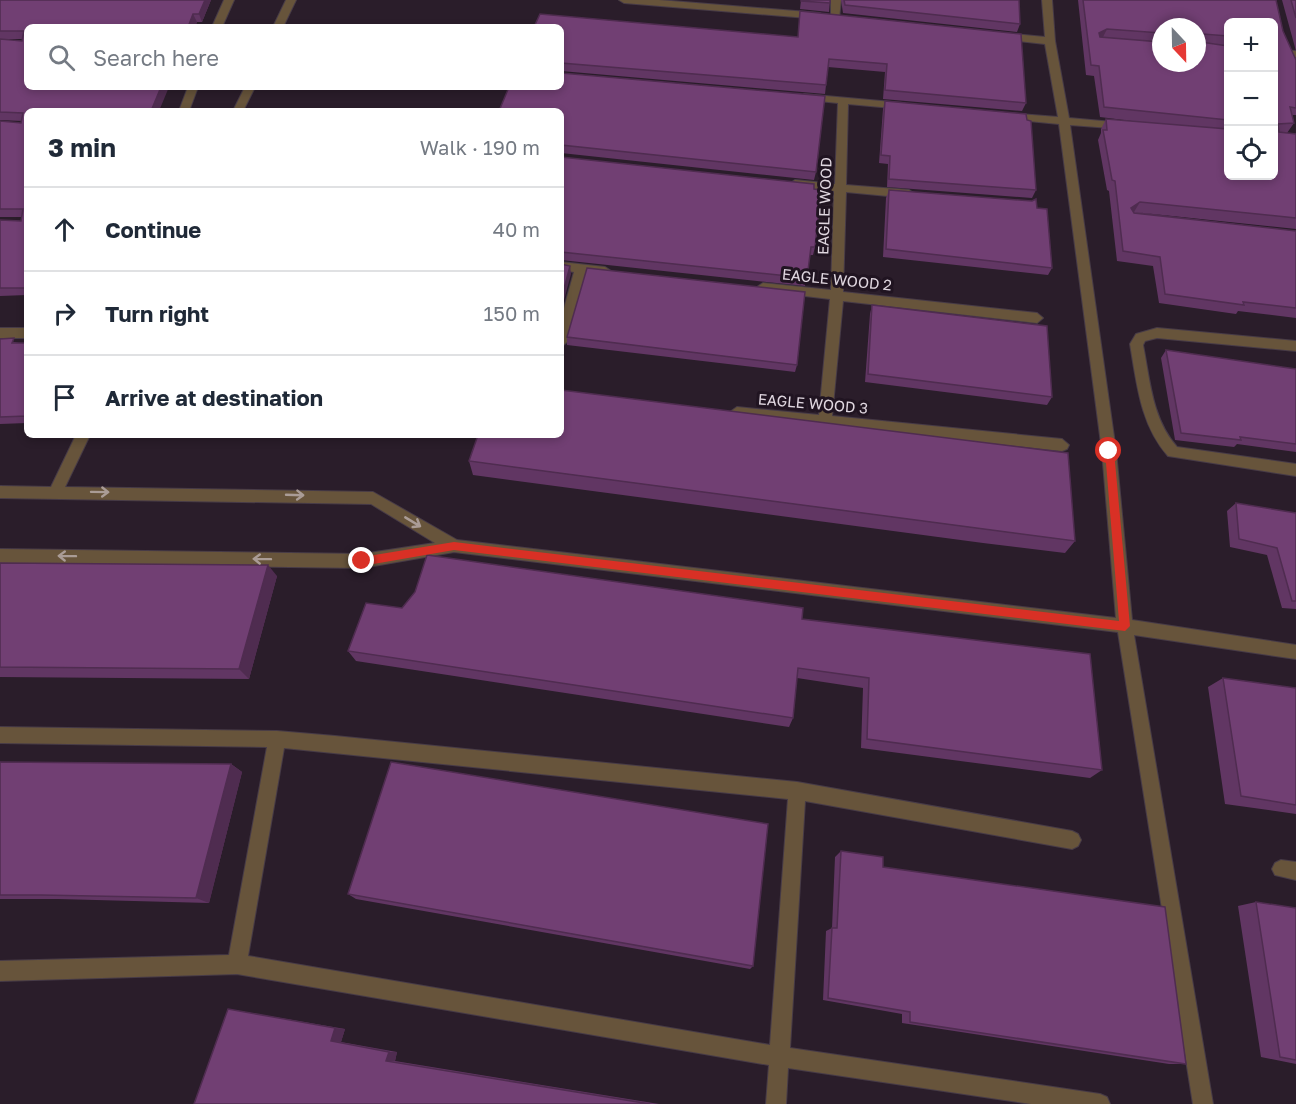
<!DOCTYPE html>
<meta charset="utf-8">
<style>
:root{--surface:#fff;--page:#f6f6f7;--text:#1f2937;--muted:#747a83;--line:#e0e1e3}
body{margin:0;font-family:"Golos Text",sans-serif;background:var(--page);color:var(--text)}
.controls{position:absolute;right:18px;top:18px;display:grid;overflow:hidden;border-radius:9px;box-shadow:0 3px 9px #0003}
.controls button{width:54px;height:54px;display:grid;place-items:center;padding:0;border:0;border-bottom:2px solid var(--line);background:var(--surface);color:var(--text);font:30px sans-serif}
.compass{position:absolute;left:1152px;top:18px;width:54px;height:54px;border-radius:50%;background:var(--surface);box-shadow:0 3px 9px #0003;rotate:158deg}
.stop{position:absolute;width:18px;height:18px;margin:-14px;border:4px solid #d93025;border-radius:50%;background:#fff}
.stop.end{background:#d93025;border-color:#fff;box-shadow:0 2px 6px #0008}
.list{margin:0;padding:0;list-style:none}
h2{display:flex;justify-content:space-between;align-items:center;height:78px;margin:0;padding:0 24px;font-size:26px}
h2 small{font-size:20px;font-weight:400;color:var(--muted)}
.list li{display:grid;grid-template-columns:39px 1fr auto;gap:18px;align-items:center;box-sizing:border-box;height:84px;padding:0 24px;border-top:2px solid var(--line)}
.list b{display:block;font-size:22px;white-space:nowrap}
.list em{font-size:20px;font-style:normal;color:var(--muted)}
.icon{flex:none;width:33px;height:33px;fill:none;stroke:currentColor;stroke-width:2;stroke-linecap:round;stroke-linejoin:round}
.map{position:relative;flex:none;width:1296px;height:1104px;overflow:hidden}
.search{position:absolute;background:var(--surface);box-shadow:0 3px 9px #0003;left:24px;top:24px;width:540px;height:66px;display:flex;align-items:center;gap:15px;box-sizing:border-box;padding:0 21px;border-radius:9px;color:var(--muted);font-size:22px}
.panel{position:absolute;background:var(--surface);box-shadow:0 3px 9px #0003;left:24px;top:108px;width:540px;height:330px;border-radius:9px}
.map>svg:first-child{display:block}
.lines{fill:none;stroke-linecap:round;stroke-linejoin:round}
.minor-casing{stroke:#473b47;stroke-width:2}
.minor{fill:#67543b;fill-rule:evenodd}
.wall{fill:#613663;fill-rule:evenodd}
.shaded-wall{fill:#4f2c50}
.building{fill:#713f73;stroke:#4f2c50;stroke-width:1.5;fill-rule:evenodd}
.oneway{stroke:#aa9c96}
.route{fill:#d93025}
.labels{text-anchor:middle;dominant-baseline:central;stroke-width:6;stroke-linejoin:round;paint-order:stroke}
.street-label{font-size:15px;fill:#e0d7e0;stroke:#201421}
</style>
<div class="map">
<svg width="1296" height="1104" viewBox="0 0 1296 1104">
<rect width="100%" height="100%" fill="#2a1d2a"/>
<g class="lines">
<g class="minor-casing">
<path id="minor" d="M224,0H234L222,27H212Z
M286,0H296L283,27H273Z
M619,0H659L820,13L825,16L820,19L624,3Z
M831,0H841L839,19L831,17Z
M1042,0H1052L1055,41L1069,118L1124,123L1129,126L1124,129L1070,125L1116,451L1132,620L1296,645V659L1134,635L1213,1104H1193L1118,632L454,552L362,568L0,563V549L362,554L435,543L371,504L0,498V486L51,487L76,435H90L65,487L373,492L457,540L1116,618L1102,451L1059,124L1007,119L1002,116L1007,113L1058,117L1045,44L1002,39L997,36L1002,33L1045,37Z
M1274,50L1296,51V57L1274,56Z
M188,87H198L189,111H179Z
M245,87H255L243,111H233Z
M804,94L903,103L908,106L903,109L848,104L846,185L909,190L915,194L909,198L846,192L843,292L1037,313L1043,318L1037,323L843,301L832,416L1062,439L1069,445L1067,449L1062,451L732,416L730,412L737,407L819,415L830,299L763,291L757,287L763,283L831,290L834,191L795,188L789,184L795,180L835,184L838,103L800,99L799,97Z
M561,262L605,267L611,271L605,275L586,273L567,342L561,347V319L574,272L561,270Z
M0,328H27V338H0Z
M1157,328L1296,341V351L1157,338L1145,341L1143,345C1150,380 1152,419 1177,447L1296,464V476L1168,456C1140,424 1137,384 1130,344L1136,334Z
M0,727L277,731L335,736L797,782L1072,831L1078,834L1081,840L1078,846L1072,849L805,801L790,1048L1100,1094L1107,1097L1110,1104H1031L788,1068L786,1104H766L769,1065L237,974L0,981V961L229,955L267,747L0,743ZM284,748L788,799L770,1045L248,956Z
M1281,860L1296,862V880L1275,875L1272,869L1275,863Z"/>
</g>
<use href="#minor" class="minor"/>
</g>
<path class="wall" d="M0,0H211L202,22H197L195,27H27V295L0,296V220L21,221L22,217H0V121L21,123L22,121L0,120V39L22,41V39H0Z
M801,0H830L829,12L800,9Z
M841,0H1019L1020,24L1017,32L843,13Z
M1078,0H1276L1283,31L1296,60V115H1293L1292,116L1294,123L1287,133L1296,134V229L1134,212L1296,231V318L1238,311L1236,314L1159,303L1153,266L1117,261L1109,191L1107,190L1098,140L1101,133V129L1106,119L1140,122L1100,117L1094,76L1086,75ZM1228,22H1274L1228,176ZM1161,27L1197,63H1161Z
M1282,0H1296V51Z
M561,27L797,37L1026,103L1022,111L883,99L885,72L828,67L825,94L561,71Z
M885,101L1027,120L1036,190L1032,198L887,187L888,164L879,163L883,109Z
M561,111L816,172L814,180L561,153Z
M561,157L814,189L815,247L813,255H810L805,286L561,260V261Z
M889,190L1037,208L1052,268L1048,275L883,257L886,198Z
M872,305L1052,397L1047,405L865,382L870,314Z
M567,337L797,365L795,372L567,345Z
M0,339L19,343H27V423L0,424Z
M1166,350L1296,369V452L1237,444L1234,447L1175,440L1161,358Z
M469,461L1075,541L1065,553L983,543L473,475Z
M1236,503L1296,513V609L1282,608L1267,555L1230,547L1227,511Z
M0,563L277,576L249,679L0,677Z
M402,608L802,619L1102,770L1090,778L861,748L863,688L797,678L793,718L789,727L356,661L348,651Z
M1223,678L1296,688V814L1225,804L1208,687Z
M0,762L231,764L242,772L209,903L58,899H0Z
M841,851L883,867L1186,1064H1169L902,1023V1014L823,1000L826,931L832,928L835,857Z
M348,894L753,966L750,969L356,899Z
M1256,902L1296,908V1064L1261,1057L1238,906Z
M228,1009L345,1029L341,1042L397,1052L395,1061L659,1104H194Z"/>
<path class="shaded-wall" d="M205,0H211L202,22L199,14Z
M193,14L197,22L195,27H188Z
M1107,29L1102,39L1095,43L1099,33Z
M161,87H169L159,111H151Z
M1140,202L1134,212L1126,218L1131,208Z
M570,266L571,274L561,311V300Z
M268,565L277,576L249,679L239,669Z
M231,764L242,772L209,903L196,898Z
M335,1028L345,1029L341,1042L331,1041Z
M389,1052H397L395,1061H386Z"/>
<path class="building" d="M0,0H205L199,14H193L188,27H27V87H161L151,111H27V288H0V220L21,221L23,209H0V121L21,123L23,113L0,112V39L22,41L24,31H0Z
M801,0H830V3L801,1Z
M844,0H1019L1020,24L845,5Z
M1083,0H1276L1283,31L1296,60V108L1290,107L1294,123L1278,124L1279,132L1296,134V218L1140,202L1131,208L1134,213L1296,231V308L1243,302L1244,305L1165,294L1160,257L1123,251L1115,181L1112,180L1103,130H1107L1106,119L1228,129V176H1274V22H1228V36L1203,34L1200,42L1228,46V120L1104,107L1099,66L1091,65ZM1161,27H1197V63H1161V42L1100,37L1099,33L1107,29L1161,33Z
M1291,0H1296V18Z
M800,11L1021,34L1026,103L885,90L887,64L829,59L826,85L561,63V27H534L540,14L798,37Z
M561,73L825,96L816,172L561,145V111H499L509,87H561Z
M885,101L1026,114L1027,120L1031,121L1036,190L889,179L890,156L881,155Z
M561,157L814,184V189L821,190L815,247H811L807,278L561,252Z
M889,190L1032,201L1036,199L1037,208L1047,209L1052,268L886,249Z
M561,264L570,266L561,300Z
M587,268L805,292L797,365L567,337Z
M872,305L1047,326L1052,397L868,374Z
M14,338L12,343H27V416L0,417V339Z
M1166,350L1296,369V444L1240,437L1241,440L1181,433Z
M561,390L1068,453L1075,541L469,461L478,435H561Z
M1236,503L1296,513V601H1292L1277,548L1239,539Z
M427,555L803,608L802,619L1090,654L1102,770L867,739L869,678L798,668L793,718L348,651L366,603L402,608L415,592Z
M0,563L268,565L239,669L0,667Z
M1223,678L1296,688V805L1241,796Z
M0,762L231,764L196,898L41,895H0Z
M391,762L768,824L753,966L348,894Z
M841,851L883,857V867L1165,907L1186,1064L910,1022V1012L828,998L832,928H837Z
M1256,902L1296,908V1060L1280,1057Z
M228,1009L335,1028L331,1041L389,1052L386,1061L650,1104H194Z"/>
<defs><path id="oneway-shaft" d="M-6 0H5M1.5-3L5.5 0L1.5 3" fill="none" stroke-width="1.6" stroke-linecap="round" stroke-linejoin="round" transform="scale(1.5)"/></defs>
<g class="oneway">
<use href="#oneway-shaft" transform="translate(100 492) rotate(1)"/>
<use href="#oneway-shaft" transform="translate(295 495) rotate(2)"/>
<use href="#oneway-shaft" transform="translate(413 522) rotate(31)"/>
<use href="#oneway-shaft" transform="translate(67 556) rotate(-179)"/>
<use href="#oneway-shaft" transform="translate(262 559) rotate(-179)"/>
</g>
<path class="route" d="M1109,447L1114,451L1130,626L1125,631L454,550L362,566L357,561L362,557L454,542L1119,621L1105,451Z"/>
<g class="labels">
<g class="street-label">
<text transform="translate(824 206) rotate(-88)">EAGLE WOOD</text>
<text transform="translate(837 279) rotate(6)">EAGLE WOOD 2</text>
<text transform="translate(813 403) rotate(5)">EAGLE WOOD 3</text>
</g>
</g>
</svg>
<div class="controls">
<button>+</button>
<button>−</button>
<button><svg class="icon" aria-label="locate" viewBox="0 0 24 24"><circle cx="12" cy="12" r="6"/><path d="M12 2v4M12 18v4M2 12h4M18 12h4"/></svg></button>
</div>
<svg class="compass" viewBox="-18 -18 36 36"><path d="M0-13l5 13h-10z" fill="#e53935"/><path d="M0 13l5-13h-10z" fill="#747a83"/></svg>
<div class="stop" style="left:1109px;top:451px"></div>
<div class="stop end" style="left:362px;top:561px"></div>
<div class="search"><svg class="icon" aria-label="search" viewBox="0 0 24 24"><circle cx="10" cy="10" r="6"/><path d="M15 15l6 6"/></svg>Search here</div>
<section class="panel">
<h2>3 min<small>Walk · 190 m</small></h2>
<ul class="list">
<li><svg class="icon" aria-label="ahead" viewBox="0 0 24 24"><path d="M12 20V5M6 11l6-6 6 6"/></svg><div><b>Continue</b></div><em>40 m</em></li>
<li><svg class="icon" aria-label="right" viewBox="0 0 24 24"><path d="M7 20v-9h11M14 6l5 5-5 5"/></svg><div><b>Turn right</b></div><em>150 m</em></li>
<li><svg class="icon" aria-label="arrive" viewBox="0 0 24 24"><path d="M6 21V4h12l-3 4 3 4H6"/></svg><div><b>Arrive at destination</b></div></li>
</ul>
</section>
</div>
